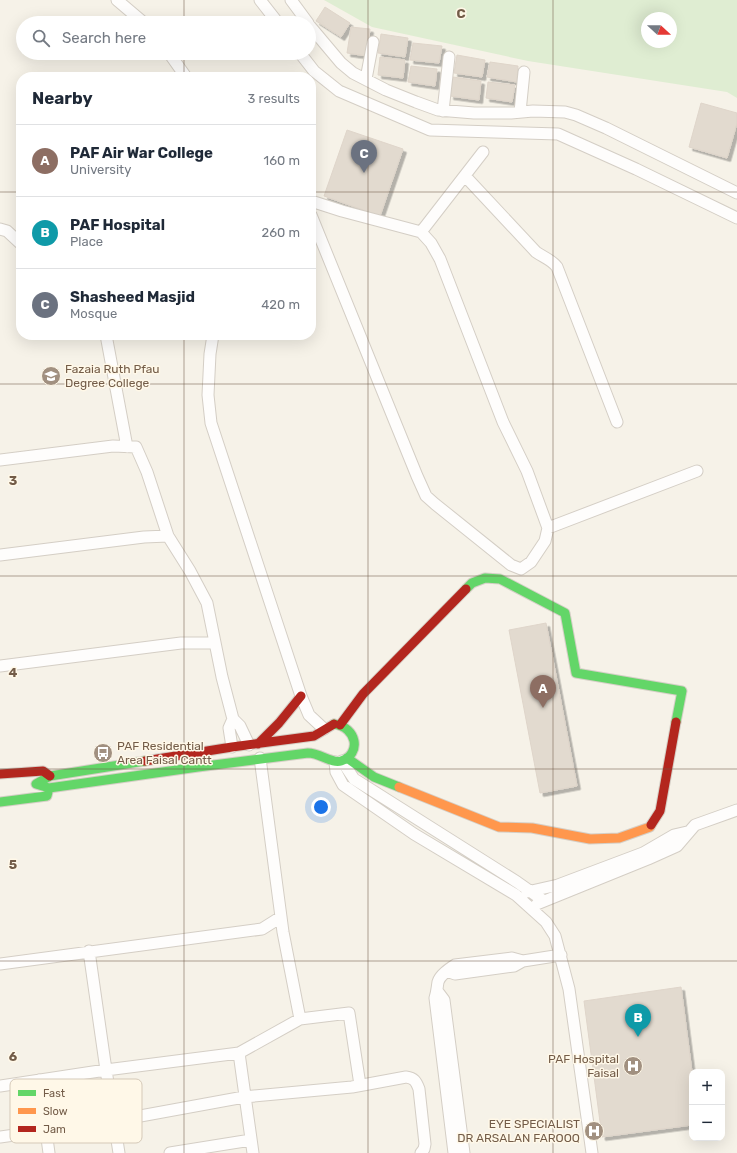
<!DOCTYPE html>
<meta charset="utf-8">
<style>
:root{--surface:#fff;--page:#f6f6f7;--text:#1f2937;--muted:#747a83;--line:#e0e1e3;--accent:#0b8043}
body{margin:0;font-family:Rubik,sans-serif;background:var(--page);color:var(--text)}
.controls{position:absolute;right:12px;bottom:12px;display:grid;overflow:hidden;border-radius:8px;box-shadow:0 4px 16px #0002}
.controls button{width:36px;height:36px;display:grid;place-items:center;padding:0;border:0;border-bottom:1px solid var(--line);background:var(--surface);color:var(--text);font:20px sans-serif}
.compass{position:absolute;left:641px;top:12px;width:36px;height:36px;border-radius:50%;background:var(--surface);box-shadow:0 4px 16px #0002;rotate:111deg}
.you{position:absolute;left:321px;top:807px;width:14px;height:14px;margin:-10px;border:3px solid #fff;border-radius:50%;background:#1a73e8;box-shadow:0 0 0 6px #1a73e833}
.badge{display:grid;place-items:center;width:26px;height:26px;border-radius:50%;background:var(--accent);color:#fff;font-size:13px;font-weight:700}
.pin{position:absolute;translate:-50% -33px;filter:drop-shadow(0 1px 2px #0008)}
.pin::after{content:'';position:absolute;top:21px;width:14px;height:12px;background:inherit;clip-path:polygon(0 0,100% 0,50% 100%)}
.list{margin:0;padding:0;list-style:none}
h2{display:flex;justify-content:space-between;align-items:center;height:52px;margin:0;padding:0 16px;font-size:17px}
h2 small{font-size:13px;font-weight:400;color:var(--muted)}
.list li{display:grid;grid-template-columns:26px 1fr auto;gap:12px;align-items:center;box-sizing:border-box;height:72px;padding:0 16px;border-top:1px solid var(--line)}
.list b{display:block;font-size:15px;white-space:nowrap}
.list p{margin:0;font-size:13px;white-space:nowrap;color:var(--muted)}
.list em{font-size:13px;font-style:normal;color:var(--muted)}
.icon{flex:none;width:22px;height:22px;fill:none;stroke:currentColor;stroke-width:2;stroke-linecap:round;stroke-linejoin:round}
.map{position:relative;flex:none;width:737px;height:1153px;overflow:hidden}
.search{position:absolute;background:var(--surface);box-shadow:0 4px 16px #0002;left:16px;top:16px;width:300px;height:44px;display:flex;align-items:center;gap:10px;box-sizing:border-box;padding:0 14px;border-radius:22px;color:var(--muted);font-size:15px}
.panel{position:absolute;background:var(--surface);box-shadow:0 4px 16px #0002;left:16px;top:72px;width:300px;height:268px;border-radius:16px}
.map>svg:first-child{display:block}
.green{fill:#dfedd2;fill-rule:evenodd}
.building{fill:#e2dacf;stroke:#dfd5ca;filter:url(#shadow)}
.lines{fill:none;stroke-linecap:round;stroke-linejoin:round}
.street-casing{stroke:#d4cec5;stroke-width:13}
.fast-casing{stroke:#d5cfc6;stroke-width:11}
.slow-casing{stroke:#d5cfc6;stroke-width:11}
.jam-casing{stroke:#d5cfc6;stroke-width:11}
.street{stroke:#fefdfc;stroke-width:11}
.fast{stroke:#63d668;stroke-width:9}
.slow{stroke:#ff974d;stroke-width:9}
.jam{stroke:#b3261e;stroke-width:9}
.grid{fill:none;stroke:#735c48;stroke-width:1;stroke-opacity:0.55}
.labels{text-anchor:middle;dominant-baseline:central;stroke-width:3;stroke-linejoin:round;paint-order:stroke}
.poi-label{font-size:12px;fill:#735c48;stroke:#fff8e8;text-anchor:start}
.key{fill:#fff8e8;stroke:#d5c9b8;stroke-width:1}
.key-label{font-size:11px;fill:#735c48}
.grid-label{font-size:13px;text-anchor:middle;font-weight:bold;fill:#735c48;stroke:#fff8e8;stroke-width:3;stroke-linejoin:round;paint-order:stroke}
</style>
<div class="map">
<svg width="737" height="1153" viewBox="0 0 737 1153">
<defs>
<filter id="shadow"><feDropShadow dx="3.5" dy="3.5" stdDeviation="0" flood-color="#0004"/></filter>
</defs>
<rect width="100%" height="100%" fill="#f6f2e8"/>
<path class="green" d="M324,0H737V98L727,92L528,61L372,27ZM647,18H671V42H647Z"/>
<path class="building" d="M325,7L350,23L341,37L316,21Z
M351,27L370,29L367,56L347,53Z
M381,34L408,38L405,57L378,53Z
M413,43L442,46L439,63L410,60Z
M457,55L485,60L482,77L454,73Z
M380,57L405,60L403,78L378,75Z
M490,62L518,66L517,82L487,77Z
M411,66L437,69L435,86L408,82Z
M453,77L481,81L479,100L450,96Z
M488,82L515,85L512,102L486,98Z
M701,103L737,113V123L727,158L689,147Z
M347,130L403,149L380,216L324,196Z
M546,623L577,786L540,793L509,630Z
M681,987L692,1072V1125L602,1137L584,1001Z"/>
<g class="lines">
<g class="street-casing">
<path id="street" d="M117,0L144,23
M260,0L278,23
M291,0L308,23
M309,25L341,63L353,73L386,90L416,102L438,110L474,113H511L533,111L565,112L576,115L606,128L737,193
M169,53L186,77
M300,53L314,71L339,91L430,130L558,134L636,169L737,218
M366,79L373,42
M443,111L449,57
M520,112L524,72
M465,176L536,252C543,257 552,260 557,267L617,422
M311,201L342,211L421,232L431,243L440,259L503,422L527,471L548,528L545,541L531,562L521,569L511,565L435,504L426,496L417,476L311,215
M0,229L7,231L21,244
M421,232L483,152
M106,335L127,447
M213,335L210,354L208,395L211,423L301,696L309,715L324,729
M0,460L113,446L136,447L147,472L168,536L190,571L207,603L222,677L233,719L240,726L249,745
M548,528L697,471
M0,555L144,537L168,536
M0,666L181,643H214
M232,747L229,728L233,719
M260,758L283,932L300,1019
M342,761L354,779L517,882L544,901
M335,762L336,772L343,785L414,834L516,895L546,922L555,936L569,989L592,1153
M527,892L558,885L643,853L674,835L687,832
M537,904L648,859L677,846L695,825L737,810
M89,951L106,1070L119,1153
M0,964L262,929L281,917
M447,971L455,974L514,966L523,961L561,955
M438,992L444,1000L464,1153
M239,1053L253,1153
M39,1080L49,1153
M0,1086L106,1070L239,1053L300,1019L349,1013L360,1085
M0,1137L113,1121L244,1097L352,1087L406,1077C414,1078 416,1081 419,1089L425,1144L424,1149L421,1153
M170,1153L251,1140
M454,1153L435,998C437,992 437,988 438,982C440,975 449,969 455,965L512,958L523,961"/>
</g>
<g class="fast-casing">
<path id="fast" d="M466,589L472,583L485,578L500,579L565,613L576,673L682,691L676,722
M347,758L374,777L399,787
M145,761L50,776L36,784L49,788L198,767L308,753C320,753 332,764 341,761C362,754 357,727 334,724
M0,802L47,796L49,788"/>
</g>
<g class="slow-casing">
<path id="slow" d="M399,787L499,827L532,828L590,839L619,838L650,827L651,825"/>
</g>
<g class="jam-casing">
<path id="jam" d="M340,725L363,694L466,589
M258,744L279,723L301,696
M145,761L232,747L314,736L334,724
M0,774L43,771L50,776
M651,825L660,811L676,722"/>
</g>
<use href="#street" class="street"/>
<use href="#fast" class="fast"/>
<use href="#slow" class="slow"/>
<use href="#jam" class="jam"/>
</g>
<path class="grid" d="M184,0V23M368,0V1153M553,0V1153M184,53V77M0,192H21M311,192H737M184,335V1153M0,384H737M0,576H737M0,769H737M0,961H737"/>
<defs>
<g id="university-disc" transform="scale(1)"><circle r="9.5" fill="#a19080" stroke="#fff8e8"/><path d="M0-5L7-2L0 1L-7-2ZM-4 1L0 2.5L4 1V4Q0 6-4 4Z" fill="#fff"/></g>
<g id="bus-disc" transform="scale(1)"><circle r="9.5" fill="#a19080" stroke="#fff8e8"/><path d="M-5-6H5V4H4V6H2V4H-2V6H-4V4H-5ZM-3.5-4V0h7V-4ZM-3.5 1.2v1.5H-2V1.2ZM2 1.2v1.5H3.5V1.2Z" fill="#fff"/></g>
<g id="hospital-disc" transform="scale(1)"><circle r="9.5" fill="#a19080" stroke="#fff8e8"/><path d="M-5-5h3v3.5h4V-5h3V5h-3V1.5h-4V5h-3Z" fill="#fff"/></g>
</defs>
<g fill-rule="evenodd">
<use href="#university-disc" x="51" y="376"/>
<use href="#bus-disc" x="103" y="753"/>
<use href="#hospital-disc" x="633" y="1066"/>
<use href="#hospital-disc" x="594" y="1131"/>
</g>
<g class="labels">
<g class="poi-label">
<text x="65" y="369">Fazaia Ruth Pfau<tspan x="65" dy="14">Degree College</tspan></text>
<text x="117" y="746">PAF Residential<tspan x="117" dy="14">Area Faisal Cantt</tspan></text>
<text x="619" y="1059" text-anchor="end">PAF Hospital<tspan x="619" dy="14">Faisal</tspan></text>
<text x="580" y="1124" text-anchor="end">EYE SPECIALIST<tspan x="580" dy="14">DR ARSALAN FAROOQ</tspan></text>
</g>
</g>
<rect x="10" y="1079" width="132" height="64" rx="6" class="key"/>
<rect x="18" y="1090" width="18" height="6" fill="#63d668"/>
<rect x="18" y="1108" width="18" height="6" fill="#ff974d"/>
<rect x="18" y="1126" width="18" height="6" fill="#b3261e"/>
<g class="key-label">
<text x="43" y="1097">Fast</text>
<text x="43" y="1115">Slow</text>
<text x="43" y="1133">Jam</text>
</g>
<g class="grid-label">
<text x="461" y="18">C</text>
<text x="13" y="485">3</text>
<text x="13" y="677">4</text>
<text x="13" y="869">5</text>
<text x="13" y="1061">6</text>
</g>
</svg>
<div class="controls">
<button>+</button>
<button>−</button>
</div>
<svg class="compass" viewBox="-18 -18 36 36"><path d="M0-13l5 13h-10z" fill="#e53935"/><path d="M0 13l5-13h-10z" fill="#747a83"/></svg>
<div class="you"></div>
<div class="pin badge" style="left:543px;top:708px;background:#8d6e63">A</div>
<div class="pin badge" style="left:638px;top:1037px;background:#0f9aa8">B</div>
<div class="pin badge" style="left:364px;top:173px;background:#6b7280">C</div>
<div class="search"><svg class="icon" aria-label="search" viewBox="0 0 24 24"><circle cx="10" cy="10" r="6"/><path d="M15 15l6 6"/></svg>Search here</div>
<section class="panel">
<h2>Nearby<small>3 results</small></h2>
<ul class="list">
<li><span class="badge" style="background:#8d6e63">A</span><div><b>PAF Air War College</b><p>University</p></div><em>160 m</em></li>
<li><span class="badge" style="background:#0f9aa8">B</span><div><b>PAF Hospital</b><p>Place</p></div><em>260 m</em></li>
<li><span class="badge" style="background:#6b7280">C</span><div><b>Shasheed Masjid</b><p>Mosque</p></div><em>420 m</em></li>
</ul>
</section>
</div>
